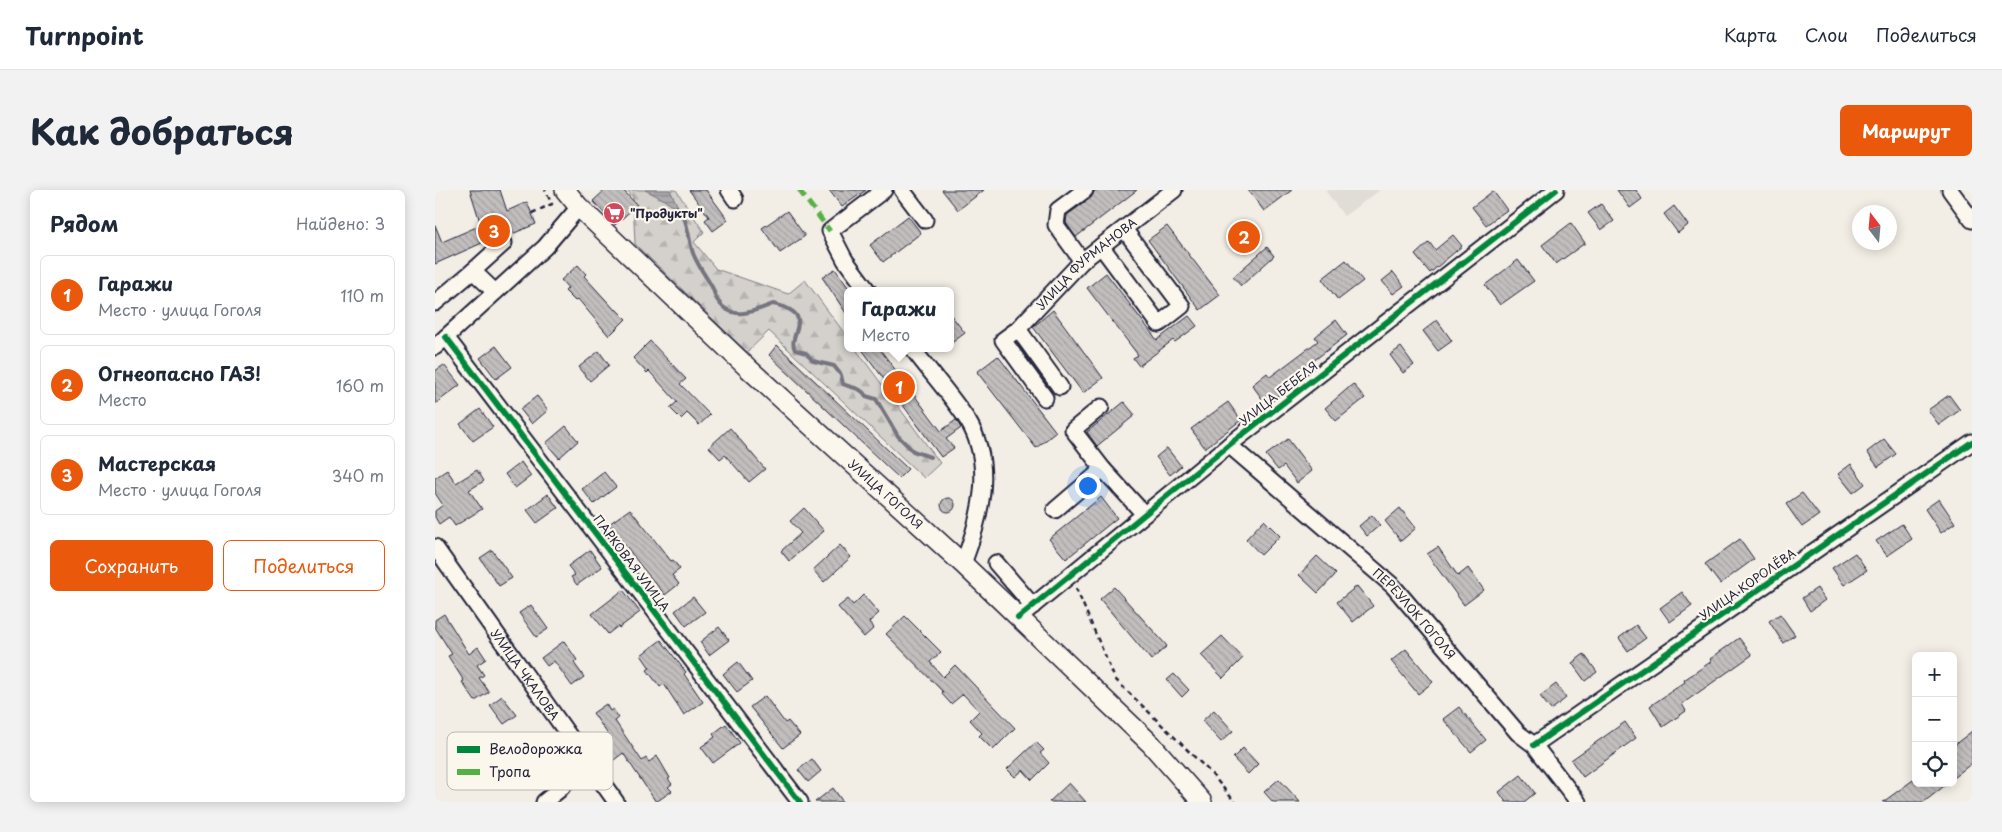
<!DOCTYPE html>
<html lang="ru">
<meta charset="utf-8">
<style>
:root{--surface:#fff;--page:#f2f2f3;--text:#1f2937;--muted:#747a83;--line:#e0e1e3;--accent:#ea580c}
body{margin:0;font-family:"Playpen Sans",sans-serif;background:var(--page);color:var(--text)}
.controls{position:absolute;right:15px;bottom:15px;display:grid;overflow:hidden;border-radius:8px;box-shadow:0 2px 12px #0003}
.controls button{width:45px;height:45px;display:grid;place-items:center;padding:0;border:0;border-bottom:1px solid var(--line);background:var(--surface);color:var(--text);font:25px sans-serif}
.compass{position:absolute;left:1417px;top:15px;width:45px;height:45px;border-radius:50%;background:var(--surface);box-shadow:0 2px 12px #0003;rotate:344deg}
.you{position:absolute;left:652px;top:295px;width:18px;height:18px;margin:-12px;border:4px solid #fff;border-radius:50%;background:#1a73e8;box-shadow:0 0 0 8px #1a73e833}
.badge{display:grid;place-items:center;width:32px;height:32px;border-radius:50%;background:var(--accent);color:#fff;font-size:16px;font-weight:700}
.pin{position:absolute;translate:-50% -50%;border:2px solid #fff;box-shadow:0 1px 5px #0006}
.popup{position:absolute;left:409px;top:97px;width:110px;height:65px;box-sizing:border-box;display:grid;place-content:center;border-radius:8px;background:var(--surface);filter:drop-shadow(0 1px 4px #0005);font-size:16px;white-space:nowrap;color:var(--muted)}
.popup b{font-size:19px;color:var(--text)}
.popup::after{content:'';position:absolute;left:50%;top:100%;margin-left:-10px;border:10px solid transparent;border-top-color:var(--surface)}
.list{margin:0;padding:0;list-style:none}
h2{display:flex;justify-content:space-between;align-items:center;height:65px;margin:0;padding:0 20px;font-size:21px}
h2 small{font-size:16px;font-weight:400;color:var(--muted)}
.list li{display:grid;grid-template-columns:32px 1fr auto;gap:15px;align-items:center;box-sizing:border-box;height:80px;margin:0 10px 10px;padding:0 10px;border:1px solid var(--line);border-radius:8px}
.list b{display:block;font-size:19px;white-space:nowrap}
.list p{margin:0;font-size:16px;white-space:nowrap;color:var(--muted)}
.list em{font-size:16px;font-style:normal;color:var(--muted)}
.actions{display:flex;gap:10px;padding:15px 20px}
.actions a{flex:1;padding:11px 0;border:1px solid var(--accent);border-radius:8px;text-align:center;font-size:18px;color:var(--accent)}
.actions .main{background:var(--accent);color:#fff}
.icon{flex:none;width:28px;height:28px;fill:none;stroke:currentColor;stroke-width:2;stroke-linecap:round;stroke-linejoin:round}
.map{position:relative;flex:none;width:1537px;height:612px;overflow:hidden;border-radius:8px}
header{display:flex;align-items:center;gap:30px;box-sizing:border-box;height:70px;padding:0 25px;background:var(--surface);border-bottom:1px solid var(--line)}
header strong{font-size:24px}
nav{display:flex;gap:28px;margin-inline-start:auto;font-size:18px}
.intro{display:flex;align-items:center;justify-content:space-between;box-sizing:border-box;height:120px;padding:0 30px}
h1{margin:0;font-size:35px}
.button{padding:12px 22px;border-radius:8px;background:var(--accent);color:#fff;font-size:18px;font-weight:700}
main{display:flex;gap:30px;padding:0 30px}
aside{flex:1;background:var(--surface);border-radius:8px;box-shadow:0 2px 12px #0003}
.map>svg:first-child{display:block}
.built{fill:#e0dcd6}
.forest{fill:url(#forest-firs);stroke:#7b7a84}
.water{fill:url(#water-rules);stroke:#76747f}
.lines{fill:none;stroke-linecap:round;stroke-linejoin:round}
.stream{stroke:#76747f;stroke-width:4}
.building{fill:url(#building-back-hatch);stroke:#22223b}
.minor-casing{stroke:#22223b;stroke-width:19}
.major-casing{stroke:#22223b;stroke-width:22}
.path{stroke:#22223b;stroke-width:2.5;stroke-dasharray:5 4;stroke-linecap:butt}
.minor{stroke:#fbf7ec;stroke-width:15}
.major{stroke:#fbf7ec;stroke-width:19}
.quiet{stroke:#55b146;stroke-width:5;stroke-dasharray:10 5;stroke-linecap:butt}
.cycleway-casing{stroke:#fbf7ec;stroke-width:9}
.cycleway{stroke:#00873e;stroke-width:6}
.labels{text-anchor:middle;dominant-baseline:central;stroke-width:4.5;stroke-linejoin:round;paint-order:stroke}
.poi-label{font-size:12px;font-weight:bold;fill:#22223b;stroke:#fbf7ec;text-anchor:start}
.street-label{font-size:12px;fill:#22223b;stroke:#fbf7ec}
.key{fill:#fbf7ec;stroke:#bab7b7;stroke-width:1}
.key-label{font-size:14px;fill:#22223b}
</style>
<header>
<strong>Turnpoint</strong>
<nav><a>Карта</a><a>Слои</a><a>Поделиться</a></nav>
</header>
<div class="intro"><h1>Как добраться</h1><a class="button">Маршрут</a></div>
<main>
<aside>
<h2>Рядом<small>Найдено: 3</small></h2>
<ul class="list">
<li><span class="badge">1</span><div><b>Гаражи</b><p>Место · улица Гоголя</p></div><em>110 m</em></li>
<li><span class="badge">2</span><div><b>Огнеопасно ГАЗ!</b><p>Место</p></div><em>160 m</em></li>
<li><span class="badge">3</span><div><b>Мастерская</b><p>Место · улица Гоголя</p></div><em>340 m</em></li>
</ul>
<div class="actions"><a class="main">Сохранить</a><a>Поделиться</a></div>
</aside>
<div class="map">
<svg width="1537" height="612" viewBox="0 0 1537 612">
<defs>
<pattern id="forest-firs" width="22" height="20" patternUnits="userSpaceOnUse" patternTransform="scale(1.25)"><rect width="22" height="20" fill="#d4d1cc"/><path d="M5 1l3.5 6h-7zM16 11l3.5 6h-7z" fill="#b6b3b0"/></pattern>
<pattern id="water-rules" width="6" height="5" patternUnits="userSpaceOnUse" patternTransform="scale(1.25)"><rect width="6" height="5" fill="#aeabad"/><path d="M0 2.5h6" fill="none" stroke="#8d8b8e"/></pattern>
<pattern id="building-back-hatch" width="6" height="6" patternUnits="userSpaceOnUse" patternTransform="scale(1.25)"><rect width="6" height="6" fill="#c2bebe"/><path d="M-1 5l2 2M0 0l6 6M5-1l2 2" fill="none" stroke="#a6a3a4"/></pattern>
</defs>
<rect width="100%" height="100%" fill="#f2eee5"/>
<filter id="ink" filterUnits="userSpaceOnUse"><feTurbulence type="fractalNoise" baseFrequency=".02" numOctaves="2"/><feDisplacementMap in="SourceGraphic" scale="10" xChannelSelector="R" yChannelSelector="G"/><feConvolveMatrix kernelMatrix="1 2 1 2 8 2 1 2 1" color-interpolation-filters="sRGB"/></filter>
<g filter="url(#ink)">
<path class="built" d="M890,0H945L909,26Z"/>
<path class="forest" d="M192,0H241L269,42L259,52L281,79L353,104L370,90L413,148V158H420L505,273L489,288L334,141L312,162L200,54L198,7Z"/>
<path class="water" d="M210,0H235L245,21L226,8Z"/>
<g class="lines">
<path class="stream" d="M242,17C253,29 253,45 257,60C260,72 271,86 277,97C279,101 280,107 283,111C297,132 320,121 338,114C384,124 351,144 360,160L371,163L378,171L399,176L406,185L408,194C417,199 425,196 431,206L441,209L463,246L478,261L495,267"/>
</g>
<path class="building" d="M35,0H65L72,21L92,12L101,34L77,44L76,41L67,44L0,74V35L7,52L46,35Z
M170,0H188L202,15L180,35L158,11Z
M254,0H271L293,30L278,41L270,30L274,27Z
M394,0H431L407,17Z
M507,0H549L523,20Z
M660,0H702L641,47L631,33L632,25L656,8Z
M813,0H857L829,21Z
M1182,0H1201L1207,9L1195,18Z
M1058,1L1072,20L1051,35L1037,17Z
M1166,14L1179,31L1166,40L1153,23Z
M1239,16L1253,35L1243,43L1229,24Z
M352,21L370,46L345,63L327,38Z
M473,26L486,43L448,72L435,55Z
M1136,33L1150,53L1121,74L1107,55Z
M732,36L785,105L765,120L713,50Z
M1018,45L1027,56L995,83L980,65L994,52L1000,60Z
M832,57L839,66L806,96L798,87Z
M911,70L928,91L903,110L887,89Z
M1083,70L1099,91L1065,115L1050,95Z
M143,75L151,84L149,86L180,120L181,119L191,129L174,146L143,109L140,111L130,101L133,98L126,90Z
M400,79L413,97V126L387,87Z
M958,82L969,96L958,104L947,91Z
M671,83L722,150L754,126L762,136L740,152L738,150L704,176L698,168L703,165L652,98Z
M618,120L668,188L648,203L598,137Z
M515,124L530,143L515,154Z
M901,130L912,145L877,172L879,175L845,200L847,202L831,214L817,195L832,183L835,187L883,151L880,147Z
M1002,130L1017,151L1003,161L988,141Z
M215,151L251,189L245,194L275,225L264,235L252,223L246,229L235,218L242,212L214,181L212,183L198,168Z
M342,155L473,279L464,288L334,165Z
M61,156L77,177L61,189L45,168Z
M966,157L979,175L968,183L955,165Z
M426,158H444L506,241L521,230L526,238L511,249L519,258L506,267Z
M164,161L174,175L155,191L144,177Z
M563,166L621,242L601,258L542,182Z
M9,175L25,195L0,214V181Z
M918,194L930,208L901,231L890,218Z
M1514,205L1525,220L1504,235L1493,220Z
M102,206L113,220L97,234L85,219Z
M689,212L700,225L662,256L652,242Z
M793,212L806,230L770,258L756,239Z
M45,219L58,237L38,251L25,234Z
M131,236L143,251L124,268L111,253Z
M295,238L330,279L314,292L290,265L285,269L274,257Z
M853,249L877,281L862,293L849,276L843,280L831,265Z
M1449,249L1461,264L1443,277L1432,262Z
M732,258L746,276L735,285L721,267Z
M86,272L96,286L80,298L70,284Z
M1416,274L1430,294L1418,303L1403,284Z
M12,280L21,293L42,280L49,291L34,300L47,319L20,336L14,327L4,334L0,327V321L8,315L0,303V288Z
M169,282L181,297L159,314L147,299Z
M1367,303L1384,325L1367,337L1351,314Z
M113,304L123,318L102,333L92,320Z
M666,307L682,328L631,369L614,349Z
M506 315a7 7 0 1 1 14 0a7 7 0 1 1-14 0Z
M1504,309L1520,333L1506,343L1490,319Z
M369,318L389,341L354,371L346,361L366,343L355,331Z
M965,318L981,338L966,351L950,331Z
M195,319L236,371L238,370L245,379L237,385L244,394L230,405L206,376L174,334Z
M937,325L945,335L932,346L924,336Z
M829,330L845,346L826,365L811,349Z
M1467,334L1477,349L1452,366L1441,351Z
M1305,349L1319,369L1285,394L1270,374Z
M405,355L416,367L389,392L378,380Z
M1003,357L1023,386L1033,378L1049,400L1029,415L992,364Z
M57,360L77,388L64,396L45,368Z
M155,360L167,377L142,395L136,387L140,385L133,376Z
M1420,363L1432,380L1409,395L1397,378Z
M882,366L901,384L883,403L864,385Z
M922,396L938,416L918,432L902,412Z
M679,397L732,456L716,470L665,409Z
M1382,398L1390,410L1375,421L1367,408Z
M188,400L205,422L184,438L183,436L173,444L157,424Z
M1247,402L1257,416L1235,432L1225,418Z
M428,405L444,423L434,432L439,438L429,447L403,417L413,409L418,415Z
M258,407L270,422L251,436L240,421Z
M96,415L113,439L101,447L84,423Z
M9,424L34,464L43,457L51,469L42,475L49,485L44,488L54,502L40,511L27,492L29,491L13,466L17,464L0,437V430Z
M1345,424L1360,445L1348,453L1334,431Z
M470,426L506,462L495,472L508,487L520,475L580,538L558,560L544,546L547,543L535,530L544,521L528,504L516,514L507,504L508,502L451,444Z
M1201,435L1211,448L1193,461L1184,448Z
M284,437L294,450L274,465L265,452Z
M787,446L808,468L788,488L766,465Z
M1304,448L1317,465L1247,514L1251,521L1228,537L1215,516L1250,492L1249,490L1277,471L1275,469Z
M226,450L251,482L249,484L268,512L249,525L229,494L225,497L212,480L215,478L206,465Z
M129,451L142,470L139,473L149,487L137,496L119,471L112,476L106,468Z
M971,459L998,492L983,504L956,471Z
M1149,464L1162,482L1150,491L1137,473Z
M303,472L317,491L302,502L288,484Z
M739,484L754,500L747,507L732,490Z
M1121,494L1131,508L1116,520L1105,506Z
M67,506L82,525L69,534L55,515Z
M330,506L350,533L353,531L365,545L348,558L315,517Z
M171,514L175,521L178,519L184,528L180,531L207,571L211,568L214,572L222,566L235,588L233,589L237,594L233,597L237,601L221,612L188,563L179,570L177,567L175,568L164,553L174,546L158,523Z
M1024,517L1051,550L1036,562L1008,529Z
M779,520L798,541L786,552L767,531Z
M1190,532L1201,548L1148,587L1136,570Z
M291,534L305,553L278,573L266,557L280,547L278,544Z
M1537,541V573L1518,588V556Z
M102,548L110,559L107,562L120,582L102,594L89,574L86,577L78,566Z
M601,552L609,560L605,563L614,573L597,590L588,580L580,587L572,579Z
M808,558L823,574L813,584L798,568Z
M377,569L386,581L373,592L363,580Z
M1086,585L1100,603L1089,612H1071L1064,602Z
M844,589L865,612H838L829,602Z
M1478,590L1480,593H1513L1489,612H1448Z
M634,593L651,612H614Z
M398,598L408,612H380Z"/>
<g class="lines">
<g class="minor-casing">
<g id="minor">
<path d="M294,0L300,9"/>
<path d="M467,0L490,30"/>
<path d="M1515,0L1537,30"/>
<path d="M666,56L724,134L747,116L689,39"/>
<path d="M647,71L621,35L623,20L650,0"/>
<path d="M38,81L69,53"/>
<path d="M433,101L410,70L395,41L449,0"/>
<path d="M0,113L38,81L60,102"/>
<path d="M583,139L625,197"/>
<path d="M11,147L365,612"/>
<path d="M0,157L110,57L144,17"/>
<path d="M477,158C495,182 517,206 533,231C560,276 545,329 528,374"/>
<path id="s1" d="M610,208L568,150L583,139L647,71L739,0"/>
<path d="M666,217L638,240L668,279L709,324"/>
<path id="s2" d="M794,255L958,396L1083,543L1099,555L1143,612"/>
<path d="M620,320L668,279"/>
<path id="s3" d="M0,357L181,612"/>
<path d="M561,373L598,416"/>
<path d="M583,428L794,255L1121,0"/>
<path d="M1099,555L1537,252"/>
<path d="M109,612L124,600L151,572"/>
</g>
</g>
<g class="major-casing">
<g id="major">
<path id="s4" d="M130,0L144,17L314,179L528,374L716,554L767,612"/>
</g>
</g>
<path class="path" d="M97,23L117,14L110,0
M641,398L680,489L775,582L800,612"/>
<use href="#minor" class="minor"/>
<use href="#major" class="major"/>
<path class="quiet" d="M364,0L395,41"/>
<g class="cycleway-casing">
<path id="cycleway" d="M11,147L365,612
M583,428L794,255L1121,0
M1099,555L1537,252"/>
</g>
<use href="#cycleway" class="cycleway"/>
</g>
</g>
<defs>
<g id="supermarket-disc" transform="scale(1.125)"><circle r="9.5" fill="#d1495b" stroke="#fbf7ec"/><path d="M-6-5.5h2.5l.6 2H6L4.5 2H-2.5L-4.4-4H-6ZM-1.5 3.2a1.3 1.3 0 1 0 .1 0ZM3 3.2a1.3 1.3 0 1 0 .1 0Z" fill="#fff"/></g>
</defs>
<g fill-rule="evenodd">
<use href="#supermarket-disc" x="179" y="23"/>
</g>
<g class="labels">
<g class="poi-label">
<text x="195" y="23">"Продукты"</text>
</g>
<g class="street-label">
<text stroke="none"><textPath href="#s1" startOffset="185">УЛИЦА ФУРМАНОВА</textPath></text>
<text transform="translate(843 203) rotate(-38)">УЛИЦА БЕБЕЛЯ</text>
<text stroke="none"><textPath href="#s4" startOffset="442">УЛИЦА ГОГОЛЯ</textPath></text>
<text transform="translate(197 373) rotate(53)">ПАРКОВАЯ УЛИЦА</text>
<text transform="translate(1312 394) rotate(-35)">УЛИЦА КОРОЛЁВА</text>
<text stroke="none"><textPath href="#s2" startOffset="251">ПЕРЕУЛОК ГОГОЛЯ</textPath></text>
<text stroke="none"><textPath href="#s3" startOffset="156">УЛИЦА ЧКАЛОВА</textPath></text>
</g>
</g>
<rect x="12" y="542" width="166" height="58" rx="8" class="key"/>
<rect x="22" y="556" width="23" height="7" fill="#00873e"/>
<rect x="22" y="579" width="23" height="6" fill="#55b146"/>
<g class="key-label">
<text x="54" y="564">Велодорожка</text>
<text x="54" y="587">Тропа</text>
</g>
</svg>
<div class="controls">
<button>+</button>
<button>−</button>
<button><svg class="icon" aria-label="locate" viewBox="0 0 24 24"><circle cx="12" cy="12" r="6"/><path d="M12 2v4M12 18v4M2 12h4M18 12h4"/></svg></button>
</div>
<svg class="compass" viewBox="-18 -18 36 36"><path d="M0-13l5 13h-10z" fill="#e53935"/><path d="M0 13l5-13h-10z" fill="#747a83"/></svg>
<div class="you"></div>
<div class="pin badge" style="left:464px;top:197px">1</div>
<div class="popup"><b>Гаражи</b>Место</div>
<div class="pin badge" style="left:809px;top:47px">2</div>
<div class="pin badge" style="left:59px;top:41px">3</div>
</div>
</main>
